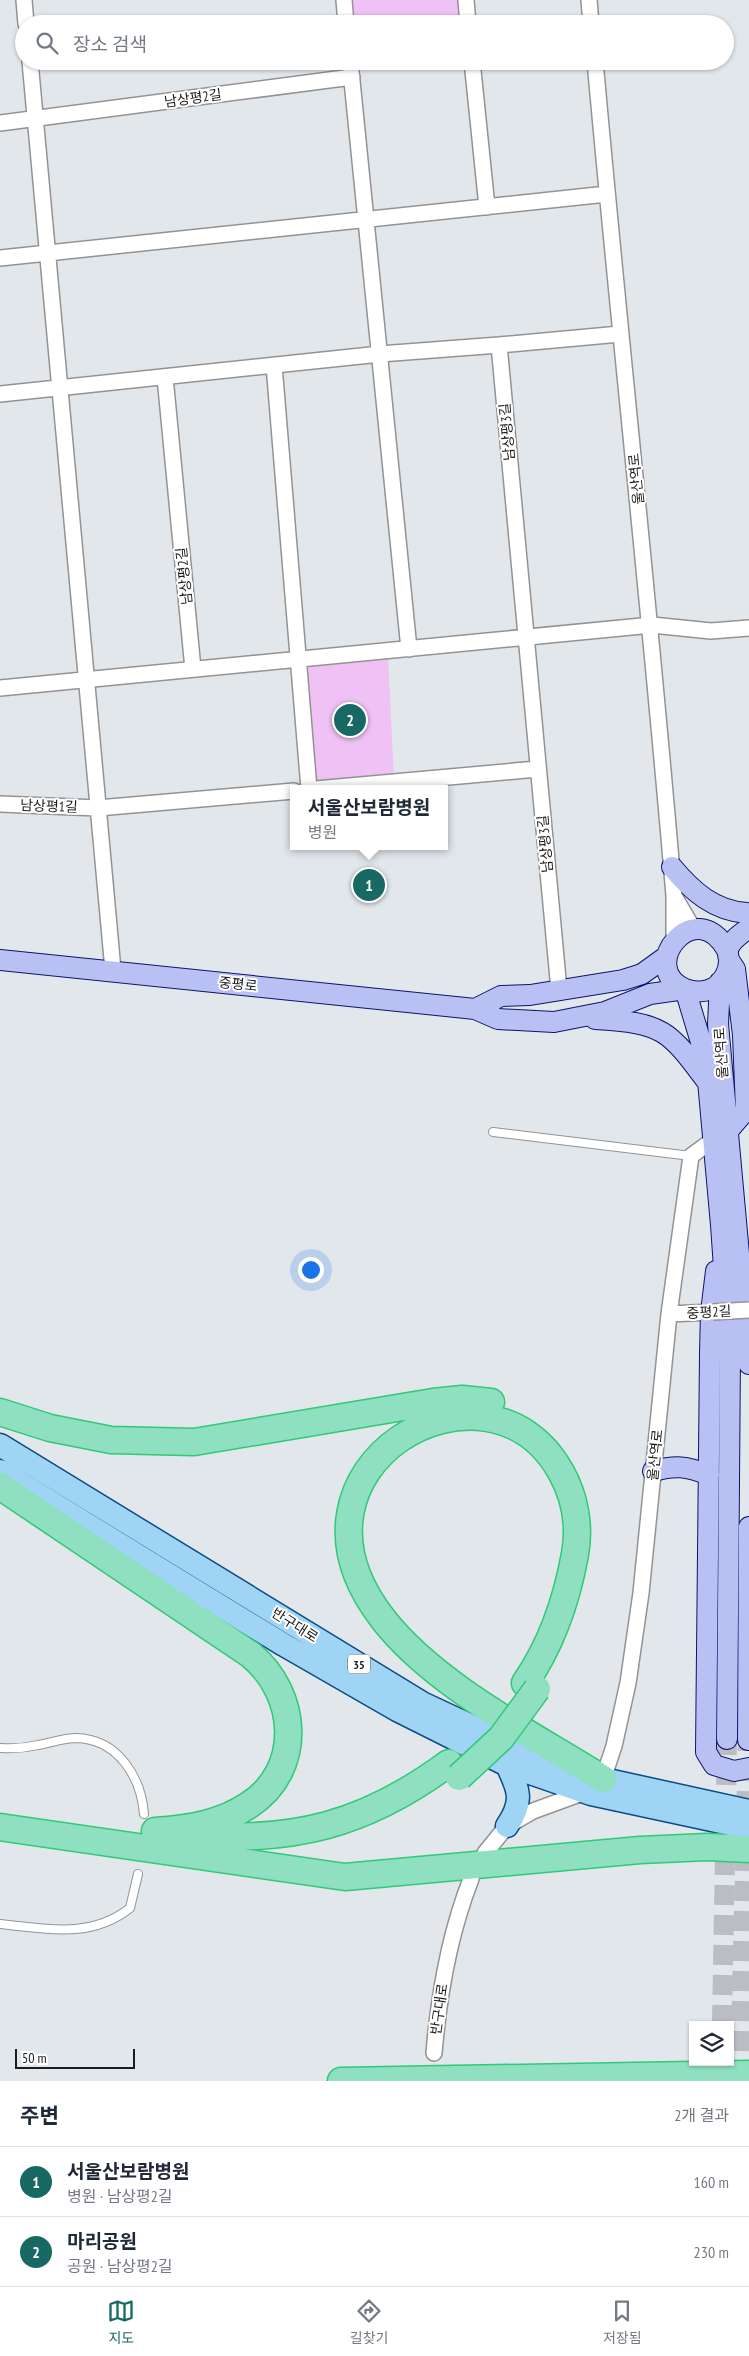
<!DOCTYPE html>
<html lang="ko">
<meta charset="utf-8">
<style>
:root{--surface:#fff;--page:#f6f6f7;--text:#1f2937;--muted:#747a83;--line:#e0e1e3;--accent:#186963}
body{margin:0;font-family:"PT Sans Narrow","Noto Sans KR",sans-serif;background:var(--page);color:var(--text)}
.controls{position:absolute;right:15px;bottom:15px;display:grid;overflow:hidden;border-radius:0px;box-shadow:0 1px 4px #0004}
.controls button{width:45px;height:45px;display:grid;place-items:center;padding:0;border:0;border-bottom:1px solid var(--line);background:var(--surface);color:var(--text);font:25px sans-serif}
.scale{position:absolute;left:15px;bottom:12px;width:120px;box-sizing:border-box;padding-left:5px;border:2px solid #1c1c1c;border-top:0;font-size:14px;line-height:18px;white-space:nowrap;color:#1c1c1c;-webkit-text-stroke:4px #fff;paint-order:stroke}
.you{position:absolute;left:310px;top:1269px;width:18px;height:18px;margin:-12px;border:4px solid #fff;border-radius:50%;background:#1a73e8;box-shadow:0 0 0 8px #1a73e833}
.badge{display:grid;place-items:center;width:32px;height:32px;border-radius:50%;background:var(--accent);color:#fff;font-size:16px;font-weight:700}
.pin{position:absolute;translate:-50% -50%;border:2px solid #fff;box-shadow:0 1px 5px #0006}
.popup{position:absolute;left:290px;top:785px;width:158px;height:65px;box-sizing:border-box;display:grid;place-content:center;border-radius:0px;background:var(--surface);filter:drop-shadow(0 1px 4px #0005);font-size:16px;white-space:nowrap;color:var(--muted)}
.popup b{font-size:19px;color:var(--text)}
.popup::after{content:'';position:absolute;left:50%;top:100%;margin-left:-10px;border:10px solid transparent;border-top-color:var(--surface)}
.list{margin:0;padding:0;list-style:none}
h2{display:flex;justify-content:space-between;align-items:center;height:65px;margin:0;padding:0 20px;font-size:21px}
h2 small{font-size:16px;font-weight:400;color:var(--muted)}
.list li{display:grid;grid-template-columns:32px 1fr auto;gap:15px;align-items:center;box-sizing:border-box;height:70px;padding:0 20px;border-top:1px solid var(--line)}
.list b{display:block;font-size:19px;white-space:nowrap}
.list p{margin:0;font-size:16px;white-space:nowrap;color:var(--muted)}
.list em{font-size:16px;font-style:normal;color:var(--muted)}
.icon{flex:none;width:28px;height:28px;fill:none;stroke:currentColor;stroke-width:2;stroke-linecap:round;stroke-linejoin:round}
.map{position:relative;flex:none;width:749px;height:2081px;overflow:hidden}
.search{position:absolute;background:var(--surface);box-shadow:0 1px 4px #0004;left:15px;right:15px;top:15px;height:55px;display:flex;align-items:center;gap:12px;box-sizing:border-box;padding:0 18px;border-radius:28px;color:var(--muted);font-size:19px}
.sheet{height:205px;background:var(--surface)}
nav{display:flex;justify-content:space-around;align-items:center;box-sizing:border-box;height:70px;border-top:1px solid var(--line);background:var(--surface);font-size:14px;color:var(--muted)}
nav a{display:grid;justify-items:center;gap:2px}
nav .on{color:var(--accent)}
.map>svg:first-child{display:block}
.park{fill:#efc1f4}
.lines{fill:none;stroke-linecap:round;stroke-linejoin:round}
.street-tunnel{stroke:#babec2;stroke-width:15;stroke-dasharray:15 8;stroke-linecap:butt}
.secondary-tunnel{stroke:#babec2;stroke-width:20;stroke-dasharray:20 10;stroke-linecap:butt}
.lane-casing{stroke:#939393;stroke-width:10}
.street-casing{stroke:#939393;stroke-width:18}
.secondary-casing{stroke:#0d1469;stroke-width:22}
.primary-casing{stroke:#0b4c88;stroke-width:25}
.highway-casing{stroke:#31c978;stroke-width:29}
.lane{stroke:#fff;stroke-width:8}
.street{stroke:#fff;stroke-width:15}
.secondary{stroke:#b9c1f4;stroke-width:20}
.primary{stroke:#9fd4f4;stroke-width:22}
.highway{stroke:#8fdfc1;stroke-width:26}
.street-bridge-casing{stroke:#939393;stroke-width:18;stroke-linecap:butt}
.highway-bridge-casing{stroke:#31c978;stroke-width:29;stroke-linecap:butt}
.street-bridge{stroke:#fff;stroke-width:15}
.highway-bridge{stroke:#8fdfc1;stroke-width:26}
.labels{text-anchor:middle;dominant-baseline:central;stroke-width:4;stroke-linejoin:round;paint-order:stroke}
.shield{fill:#fff;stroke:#606060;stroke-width:1}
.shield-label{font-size:12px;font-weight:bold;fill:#1c1c1c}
.street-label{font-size:14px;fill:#1c1c1c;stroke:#fff}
</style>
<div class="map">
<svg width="749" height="2081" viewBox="0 0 749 2081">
<rect width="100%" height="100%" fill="#e2e7ec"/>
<path class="park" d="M344,0H462L465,24H346Z
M388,656L394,778L315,784L304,664Z"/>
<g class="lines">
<path class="street-tunnel" d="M433,2081L434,2053"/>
<path class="secondary-tunnel" d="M722,2025L727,1739
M740,2081L748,1740"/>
<g class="lane-casing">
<path id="lane" d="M493,1132L691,1156
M0,1748C13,1749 25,1748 38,1745C51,1743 63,1738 76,1738C118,1739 141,1777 144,1814
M0,1924C46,1929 91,1939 130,1908L138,1874"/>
</g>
<g class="street-casing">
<path id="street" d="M24,0L26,24
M344,0L346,24
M466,0L468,24
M589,0L591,24
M30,61L113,970
M350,61L409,649
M472,61L487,207
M595,61C620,340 651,618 674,896
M0,123L352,77
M0,258L607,194
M499,345L620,334
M274,365L309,789
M165,377L193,669
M0,394L380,354L499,345L559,990
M0,688L652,625L711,631L749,628
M316,789L537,769
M0,804L98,808L294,791
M674,942V896L694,930
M669,1314L713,1312
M485,1853L507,1826L533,1811L585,1792L603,1779L614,1746L628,1683L641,1593L669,1314L691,1156L713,1140
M434,2053C439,1993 449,1935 471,1879"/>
</g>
<g class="secondary-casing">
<path id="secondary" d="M672,867C692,891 714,911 747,913
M727,950C695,893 636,968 685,989C695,993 707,992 715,987C723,982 729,971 729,961C729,957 727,953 728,950C730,941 742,933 749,928
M667,956L642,974L623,980L530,995L501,996L475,1009L498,1019L554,1022L605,1012L650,994L685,989L706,1059L721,1225L730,1354L727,1739
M0,960L475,1009
M720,982L718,1024L749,1364
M595,1019C663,1023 668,1029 708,1083
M727,1132L746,1110L743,1035L735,969L729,960
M716,1271L711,1312L710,1353L706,1752L714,1765L734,1771L749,1768
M653,1471C676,1465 686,1466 709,1475
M748,1740L749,1527"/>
</g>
<g class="primary-casing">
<path id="primary" d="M0,1445L422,1703L535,1756L603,1779L749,1811
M0,1471L284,1645L397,1710L507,1765L591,1794L749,1828
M507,1765C519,1790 524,1801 507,1826"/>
</g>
<g class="highway-casing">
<path id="highway" d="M0,1412L50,1428L111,1440L194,1442L433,1402L462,1399L491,1402
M0,1486L251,1655C298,1694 304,1769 249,1805C221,1824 188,1829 155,1831
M525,1683C551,1645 567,1599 575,1554C580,1526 575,1497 561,1472C488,1340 264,1466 383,1619C434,1685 533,1735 603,1779
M0,1827L345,1877L640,1850L707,1847L749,1849
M189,1835C293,1843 365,1825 449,1763
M341,2081L749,2074"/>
</g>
<use href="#lane" class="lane"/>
<use href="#street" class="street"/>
<use href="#secondary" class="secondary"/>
<use href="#primary" class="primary"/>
<use href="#highway" class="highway"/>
<g class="street-bridge-casing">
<path id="street-bridge" d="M713,1312L749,1310"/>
</g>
<g class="highway-bridge-casing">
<path id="highway-bridge" d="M459,1777L501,1738L537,1689"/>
</g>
<use href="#street-bridge" class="street-bridge"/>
<use href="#highway-bridge" class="highway-bridge"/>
</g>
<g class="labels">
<rect class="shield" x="348" y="1654.5" width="22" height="19" rx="4"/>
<g class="shield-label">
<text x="359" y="1664">35</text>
</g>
<g class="street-label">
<text transform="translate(193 98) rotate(-8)">남상평2길</text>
<text transform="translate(507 432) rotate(-95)">남상평3길</text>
<text transform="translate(636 479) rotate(-96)">울산역로</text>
<text transform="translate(184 576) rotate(-96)">남상평2길</text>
<text transform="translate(49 806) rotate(2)">남상평1길</text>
<text transform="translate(545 844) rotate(-95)">남상평3길</text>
<text transform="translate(238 984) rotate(6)">중평로</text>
<text transform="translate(721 1053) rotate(-94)">울산역로</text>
<text transform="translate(709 1312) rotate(-3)">중평2길</text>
<text transform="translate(655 1455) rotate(-84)">울산역로</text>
<text transform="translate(295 1625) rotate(32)">반구대로</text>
<text transform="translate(439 2009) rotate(-82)">반구대로</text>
</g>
</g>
</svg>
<div class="controls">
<button><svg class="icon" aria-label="layers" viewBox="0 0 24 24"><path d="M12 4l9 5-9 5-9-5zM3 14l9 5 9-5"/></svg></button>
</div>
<div class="scale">50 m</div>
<div class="you"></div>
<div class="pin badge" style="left:369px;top:885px">1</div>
<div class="popup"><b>서울산보람병원</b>병원</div>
<div class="pin badge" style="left:350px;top:720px">2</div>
<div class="search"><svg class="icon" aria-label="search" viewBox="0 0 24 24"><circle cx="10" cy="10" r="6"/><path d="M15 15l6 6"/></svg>장소 검색</div>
</div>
<section class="sheet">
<h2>주변<small>2개 결과</small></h2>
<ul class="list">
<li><span class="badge">1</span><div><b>서울산보람병원</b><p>병원 · 남상평2길</p></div><em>160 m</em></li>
<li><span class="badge">2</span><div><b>마리공원</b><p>공원 · 남상평2길</p></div><em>230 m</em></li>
</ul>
</section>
<nav>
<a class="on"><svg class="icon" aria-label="map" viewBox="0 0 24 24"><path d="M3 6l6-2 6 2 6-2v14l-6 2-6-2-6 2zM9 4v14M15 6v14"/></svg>지도</a>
<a><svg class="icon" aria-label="directions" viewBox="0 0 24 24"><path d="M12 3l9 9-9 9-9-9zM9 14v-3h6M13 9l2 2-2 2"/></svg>길찾기</a>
<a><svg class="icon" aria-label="saved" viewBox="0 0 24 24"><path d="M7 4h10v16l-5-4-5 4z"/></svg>저장됨</a>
</nav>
